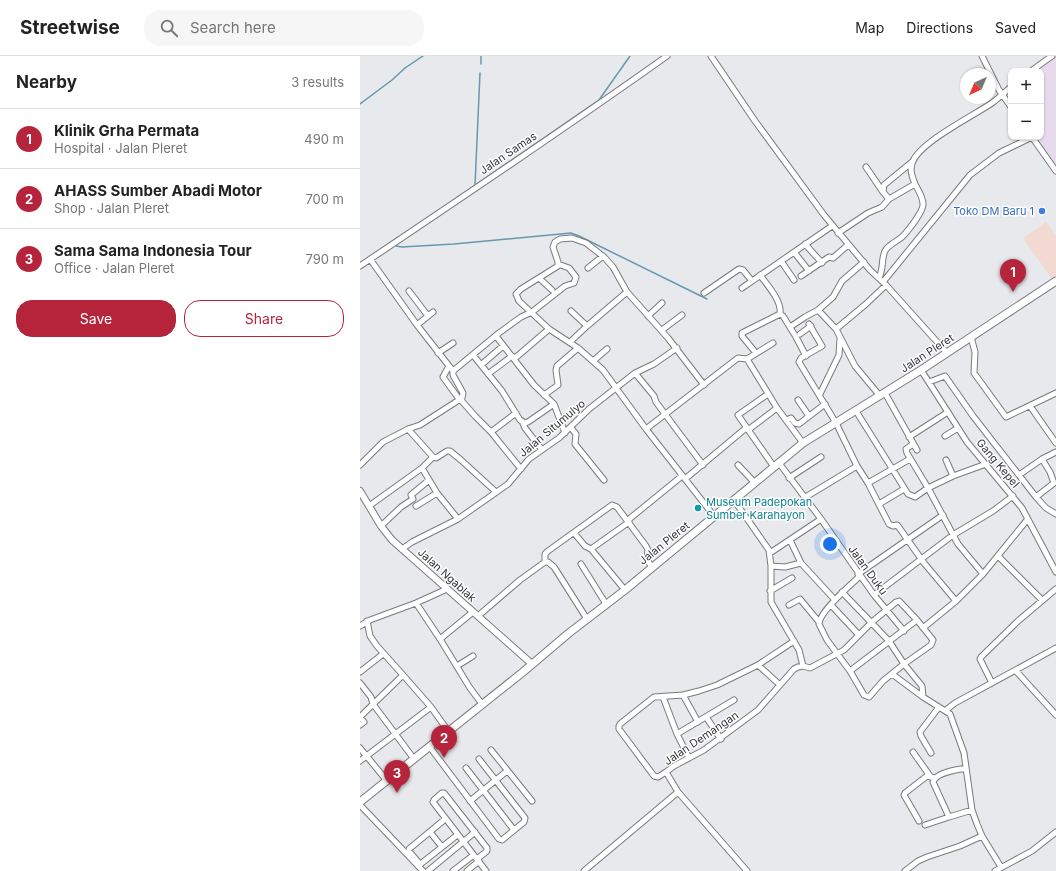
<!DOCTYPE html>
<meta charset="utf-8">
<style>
:root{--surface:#fff;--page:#f6f6f6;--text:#222;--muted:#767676;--line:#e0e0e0;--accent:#b6243c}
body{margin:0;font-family:Inter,sans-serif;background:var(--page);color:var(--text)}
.controls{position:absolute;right:12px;top:12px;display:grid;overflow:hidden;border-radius:8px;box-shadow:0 1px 3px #0004}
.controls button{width:36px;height:36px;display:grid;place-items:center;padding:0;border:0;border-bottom:1px solid var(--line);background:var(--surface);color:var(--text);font:20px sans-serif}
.compass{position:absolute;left:600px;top:12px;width:36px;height:36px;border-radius:50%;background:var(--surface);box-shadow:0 1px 3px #0004;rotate:224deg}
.you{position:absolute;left:470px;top:488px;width:14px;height:14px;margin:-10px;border:3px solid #fff;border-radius:50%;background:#1a73e8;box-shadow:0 0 0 6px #1a73e833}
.badge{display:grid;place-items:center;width:26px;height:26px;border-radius:50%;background:var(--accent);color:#fff;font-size:13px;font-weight:700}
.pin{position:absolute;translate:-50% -33px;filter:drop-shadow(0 1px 2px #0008)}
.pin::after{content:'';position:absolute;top:21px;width:14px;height:12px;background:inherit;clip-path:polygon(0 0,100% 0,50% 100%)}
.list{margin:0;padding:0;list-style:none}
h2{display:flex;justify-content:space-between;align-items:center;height:52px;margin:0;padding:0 16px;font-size:17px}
h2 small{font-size:13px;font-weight:400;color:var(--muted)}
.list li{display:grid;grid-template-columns:26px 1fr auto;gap:12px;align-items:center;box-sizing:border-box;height:60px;padding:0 16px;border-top:1px solid var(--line)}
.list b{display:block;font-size:15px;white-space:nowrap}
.list p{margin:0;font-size:13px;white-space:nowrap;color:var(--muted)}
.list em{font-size:13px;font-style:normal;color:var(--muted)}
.actions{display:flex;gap:8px;padding:12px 16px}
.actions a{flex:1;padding:9px 0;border:1px solid var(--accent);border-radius:16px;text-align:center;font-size:14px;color:var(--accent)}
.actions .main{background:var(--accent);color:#fff}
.icon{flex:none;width:22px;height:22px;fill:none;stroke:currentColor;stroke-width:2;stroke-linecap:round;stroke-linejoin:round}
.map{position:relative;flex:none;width:696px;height:815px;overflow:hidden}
header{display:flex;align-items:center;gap:24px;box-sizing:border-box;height:56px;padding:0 20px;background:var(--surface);border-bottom:1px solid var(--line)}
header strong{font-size:19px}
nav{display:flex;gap:22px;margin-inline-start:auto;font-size:14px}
.search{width:280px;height:36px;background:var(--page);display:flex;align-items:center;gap:10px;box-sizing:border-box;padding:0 14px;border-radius:16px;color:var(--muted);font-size:15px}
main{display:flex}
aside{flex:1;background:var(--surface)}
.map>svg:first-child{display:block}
.education{fill:#e8daed}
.medical{fill:#f2d9d1}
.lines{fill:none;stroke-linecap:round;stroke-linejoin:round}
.stream{stroke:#6499af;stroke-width:1.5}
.minor-casing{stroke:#797a7d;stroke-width:7}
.tertiary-casing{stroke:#797a7d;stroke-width:8}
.secondary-casing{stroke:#797a7d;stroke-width:9}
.minor{stroke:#fff;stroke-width:5}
.tertiary{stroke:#fff;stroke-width:6}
.secondary{stroke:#fff;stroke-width:7}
.shop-dot{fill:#3f7fe0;stroke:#fff;stroke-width:1.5}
.culture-dot{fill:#0f9aa8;stroke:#fff;stroke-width:1.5}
.labels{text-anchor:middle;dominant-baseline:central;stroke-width:3;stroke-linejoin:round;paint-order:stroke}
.street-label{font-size:11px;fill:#343536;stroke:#fff}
.shop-label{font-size:11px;fill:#366cbe;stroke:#fff;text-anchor:end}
.culture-label{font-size:11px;fill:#0d838f;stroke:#fff;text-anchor:start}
</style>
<header>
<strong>Streetwise</strong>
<div class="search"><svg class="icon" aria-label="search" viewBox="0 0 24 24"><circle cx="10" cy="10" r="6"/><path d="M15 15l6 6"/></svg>Search here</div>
<nav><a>Map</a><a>Directions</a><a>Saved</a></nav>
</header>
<main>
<aside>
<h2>Nearby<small>3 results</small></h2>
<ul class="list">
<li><span class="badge">1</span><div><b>Klinik Grha Permata</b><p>Hospital · Jalan Pleret</p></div><em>490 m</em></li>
<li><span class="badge">2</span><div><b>AHASS Sumber Abadi Motor</b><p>Shop · Jalan Pleret</p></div><em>700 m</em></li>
<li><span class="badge">3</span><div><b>Sama Sama Indonesia Tour</b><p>Office · Jalan Pleret</p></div><em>790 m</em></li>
</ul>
<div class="actions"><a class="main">Save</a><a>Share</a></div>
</aside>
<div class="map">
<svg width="696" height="815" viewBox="0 0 696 815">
<rect width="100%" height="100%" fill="#e8e9ed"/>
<path class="education" d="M696,1V109L676,81H681V15H675Z"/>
<path class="medical" d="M686,166L696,180V220L692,223L663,182Z"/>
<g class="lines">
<path class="stream" d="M121,8V0
M0,48L32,24L45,12L63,0
M115,129L120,17
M98,141L239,44L270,0
M34,188L36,190L42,191L94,188L211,177L219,180L347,243
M20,194L38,181"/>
<g class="minor-casing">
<path id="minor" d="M351,0L395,65L464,159L510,214L526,229L587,297
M622,0L639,34L651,51
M671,15L692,0
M672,81L696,115
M506,111L523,136L529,143
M523,136L524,129L552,106
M478,177L508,157L522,151L529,143L555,128C552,120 549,113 553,105C562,85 613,60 632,47C639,42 645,36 651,31
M445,188L462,207
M434,196L449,215
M10,203L57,269L93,315
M421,205L434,224
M0,210C103,141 206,72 307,0
M228,212L243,200
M400,219C408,230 422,245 420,258
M441,220L469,201L473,202L488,189
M179,222L192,234
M519,222C524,212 521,203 525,195C528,189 536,186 542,181C547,176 564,155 563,148C563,141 558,134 555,128
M523,226L610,119L639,97L672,81
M382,232L472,170
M49,235L68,260
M344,237L379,213L383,214L392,225
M458,254L476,273L506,248L526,229
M211,255L227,270
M288,260L302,247
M449,268L462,290L441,302L439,306L476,367L497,410L508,427L550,403
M57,269L73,256
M430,271L445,261L458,254L473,241L482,225L504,206
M476,273L495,310L520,340
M302,274L322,259
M440,278L451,270
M136,280L174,329L194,348L205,377
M611,281L615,296L614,317L646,361L696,337
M210,286L227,270L267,236
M78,297L93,287
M396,297L382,280V277L420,258L423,260L436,281L446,300
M113,299L142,335L160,364L164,367L168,366L194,348
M154,303L189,273
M387,303L417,352L443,387
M233,305L247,293
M121,309L143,290
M89,310L83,321L99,343
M561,314L607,386L662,452L696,516
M275,317L294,340L296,346L343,409
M128,318L152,300
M569,326L585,320L613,360L676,441L686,452L696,458
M344,329L308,282L267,236L253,211L244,201L226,187L212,182L200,183L195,186L193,191L198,206V210L161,233L156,238L159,245L189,273L218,292L243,314L286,373L354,460
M525,337L557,394
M408,338L378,359L414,411
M460,338L479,299L480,282
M184,339L198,329L196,314L197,310L218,292
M100,343L115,360L131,376L161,413
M438,344L449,360
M670,350L696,387
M496,355L548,438L555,441L568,432L593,420L626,408
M426,364L431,362L435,367L439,368L465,348
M162,365L165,372L182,394
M211,372L216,378L215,388L244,424
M48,373L73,401
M286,373L378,302L387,303L413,287
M388,374L417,352
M131,376L156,357
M585,380L598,372
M549,381L588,356
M553,388L546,393L547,397L568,432L598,488L623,518
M586,404L593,420
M419,407L461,463L514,539L544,575
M0,409L23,386L48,373L60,369L102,342L103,337L93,319V315L139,277L161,261L172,256L205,230L214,227L216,221L209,212L198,208
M378,409L394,426
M62,412L77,437L98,463
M659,419L682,403L696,396
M429,422L461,401
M325,423L386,372
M508,427L529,468L533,470L537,469L538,470L564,507L596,545L563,572
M676,441L694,427L690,416L682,403
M444,442L497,410
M519,448L544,433
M9,450L62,412L73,401L76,402L87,395H90L101,404L136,436
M56,450L77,437
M268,464L322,420
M21,470L41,451L53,443L51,439L69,424
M214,477L225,490L231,493L265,534
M430,484L441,507L475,544
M42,493L52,486L98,463L148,428L169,403L199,382L229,353L275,317L294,308L317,292
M231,493L269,466
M410,497L461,463
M638,500L682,544
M185,506V498L188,495L252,449L257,451L286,490L288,494L287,503L292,512
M221,508L246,548
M411,510L425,511L441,507
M498,518L583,459
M410,535L432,522
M482,536L529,585L544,608L523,625L509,641L504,639L490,615L467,584L459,568C459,556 490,529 500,520
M514,539L593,479L633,455L653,440
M596,545L623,518L667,464
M56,547L80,583L110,632L122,648
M429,549L440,543L459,566
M471,549L499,579
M118,560L160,524L185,506H188L194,511L227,563
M7,565L10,580L17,590L43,619L71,651L88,675
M0,570L10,564L56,547L87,533
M80,583L113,556
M398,609L420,629
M97,610L113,600
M443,610L450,612L484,594L512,566L536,546L539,545L557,564L573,584L571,589L544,608L562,630L563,641
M490,615L557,564
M656,615L696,659
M0,616L23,598
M532,618L563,641L590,658L604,697L612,754L617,768L622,780L641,811
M0,627L11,641L13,648L54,703
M632,627L620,603L621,601L658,565L696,533
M323,639L338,666
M303,641L317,678L329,702
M586,654L595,647L696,592
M346,661L361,683
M0,669L4,666L0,661L43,619
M317,678L374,644
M69,690L139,783L142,784L164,766L165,762L119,703
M0,692L27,725
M131,694L172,745
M553,696L570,720
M571,697L561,680L560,676L579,651
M0,705L71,651
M106,712L154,774
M606,712C597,714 576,716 573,726L589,761L612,754
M306,716L298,721L294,720L259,673V670L260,668L294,641L323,639L339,635L357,629L398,609L434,585
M318,736L387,815
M110,745L147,715
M0,749L63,815
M559,765L544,739L545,737L567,720L575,722
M565,769L589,761
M70,776L82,791
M117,803L127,795V792L84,737H82L74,744L73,746L126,815
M59,807L49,795V793L84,764
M58,810L96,780
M68,815L115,776
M93,815L111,801
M107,815L119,805
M224,815L318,736L306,716L314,710L344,694L398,654L434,613L438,611L443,610L439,594L411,546V510L409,494L374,444
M545,815L558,805L567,801L600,790L622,780
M635,815L672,795L696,776"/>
</g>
<g class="tertiary-casing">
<path id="tertiary" d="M0,435L21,470L32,484L172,608"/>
</g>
<g class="secondary-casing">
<path id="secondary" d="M0,746L163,616L209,577L265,534L443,387L561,314L696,225"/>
</g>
<use href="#minor" class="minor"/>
<use href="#tertiary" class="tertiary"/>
<use href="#secondary" class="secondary"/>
</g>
<circle class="shop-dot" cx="682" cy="155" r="4"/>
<circle class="culture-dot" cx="338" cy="452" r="4"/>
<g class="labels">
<g class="street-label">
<text transform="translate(148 97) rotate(-34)">Jalan Samas</text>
<text transform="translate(567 297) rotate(-33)">Jalan Pleret</text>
<text transform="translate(192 372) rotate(-40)">Jalan Situmulyo</text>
<text transform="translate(638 407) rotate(50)">Gang Kepel</text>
<text transform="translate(304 487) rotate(-39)">Jalan Pleret</text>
<text transform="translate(508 514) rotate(54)">Jalan Duku</text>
<text transform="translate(87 519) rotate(42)">Jalan Ngablak</text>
<text transform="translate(341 682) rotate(-34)">Jalan Demangan</text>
</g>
<g class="shop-label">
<text x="674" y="155">Toko DM Baru 1</text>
</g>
<g class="culture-label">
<text x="346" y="446">Museum Padepokan<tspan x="346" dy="13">Sumber Karahayon</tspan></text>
</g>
</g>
</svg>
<div class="controls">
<button>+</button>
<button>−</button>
</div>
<svg class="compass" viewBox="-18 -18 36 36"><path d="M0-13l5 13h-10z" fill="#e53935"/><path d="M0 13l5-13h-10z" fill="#767676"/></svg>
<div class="you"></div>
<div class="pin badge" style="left:653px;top:236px">1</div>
<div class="pin badge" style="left:84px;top:702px">2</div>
<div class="pin badge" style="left:37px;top:737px">3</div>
</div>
</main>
